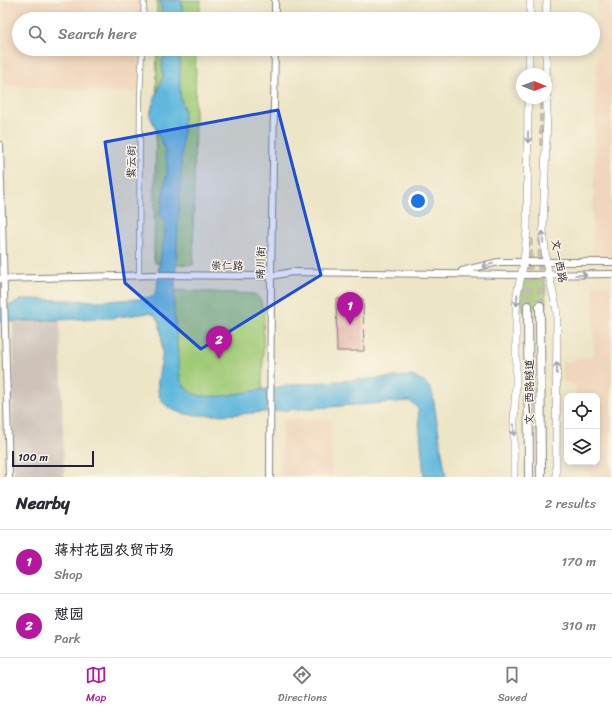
<!DOCTYPE html>
<meta charset="utf-8">
<style>
:root{--surface:#fff;--page:#f7f7f7;--text:#2b2b33;--muted:#7c7c81;--line:#e1e1e2;--accent:#b5179e}
body{margin:0;font-family:Sriracha,"LXGW WenKai TC",sans-serif;background:var(--page);color:var(--text)}
.controls{position:absolute;right:12px;bottom:12px;display:grid;overflow:hidden;border-radius:8px;box-shadow:0 2px 10px #0003}
.controls button{width:36px;height:36px;display:grid;place-items:center;padding:0;border:0;border-bottom:1px solid var(--line);background:var(--surface);color:var(--text);font:20px sans-serif}
.compass{position:absolute;left:516px;top:68px;width:36px;height:36px;border-radius:50%;background:var(--surface);box-shadow:0 2px 10px #0003;rotate:91deg}
.scale{position:absolute;left:12px;bottom:10px;width:82px;box-sizing:border-box;padding-left:4px;border:2px solid #22223b;border-top:0;font-size:11px;line-height:14px;white-space:nowrap;color:#22223b;-webkit-text-stroke:3px #fcf5e5;paint-order:stroke}
.you{position:absolute;left:418px;top:201px;width:14px;height:14px;margin:-10px;border:3px solid #fff;border-radius:50%;background:#1a73e8;box-shadow:0 0 0 6px #1a73e833}
.badge{display:grid;place-items:center;width:26px;height:26px;border-radius:50%;background:var(--accent);color:#fff;font-size:13px;font-weight:700}
.pin{position:absolute;translate:-50% -33px;filter:drop-shadow(0 1px 2px #0008)}
.pin::after{content:'';position:absolute;top:21px;width:14px;height:12px;background:inherit;clip-path:polygon(0 0,100% 0,50% 100%)}
.list{margin:0;padding:0;list-style:none}
h2{display:flex;justify-content:space-between;align-items:center;height:52px;margin:0;padding:0 16px;font-size:17px}
h2 small{font-size:13px;font-weight:400;color:var(--muted)}
.list li{display:grid;grid-template-columns:26px 1fr auto;gap:12px;align-items:center;box-sizing:border-box;height:64px;padding:0 16px;border-top:1px solid var(--line)}
.list b{display:block;font-size:15px;white-space:nowrap}
.list p{margin:0;font-size:13px;white-space:nowrap;color:var(--muted)}
.list em{font-size:13px;font-style:normal;color:var(--muted)}
.icon{flex:none;width:22px;height:22px;fill:none;stroke:currentColor;stroke-width:2;stroke-linecap:round;stroke-linejoin:round}
.map{position:relative;flex:none;width:612px;height:477px;overflow:hidden}
.search{position:absolute;background:var(--surface);box-shadow:0 2px 10px #0003;left:12px;right:12px;top:12px;height:44px;display:flex;align-items:center;gap:10px;box-sizing:border-box;padding:0 14px;border-radius:22px;color:var(--muted);font-size:15px}
.sheet{height:180px;background:var(--surface)}
nav{display:flex;justify-content:space-around;align-items:center;box-sizing:border-box;height:56px;border-top:1px solid var(--line);background:var(--surface);font-size:11px;color:var(--muted)}
nav a{display:grid;justify-items:center;gap:2px}
nav .on{color:var(--accent)}
.map>svg:first-child{display:block}
.built{fill:#f0d6bc}
.industrial{fill:#cec2b9}
.green{fill:#9fca76;stroke:#607658}
.water{fill:#60b8dd;stroke:#416d8c}
.building{fill:#deaba3}
.lines{fill:none;stroke-linecap:round;stroke-linejoin:round}
.highway-tunnel{stroke:#c4beaa;stroke-width:8;stroke-dasharray:8 4;stroke-linecap:butt}
.street-casing{stroke:#878480;stroke-width:6}
.secondary-casing{stroke:#878480;stroke-width:8}
.primary-casing{stroke:#878480;stroke-width:8}
.highway-casing{stroke:#878480;stroke-width:10}
.street{stroke:#fff;stroke-width:4.5}
.secondary{stroke:#fff;stroke-width:6}
.primary{stroke:#fff;stroke-width:7}
.highway{stroke:#fff;stroke-width:8}
.oneway{stroke:#9c9ca7}
.marked{fill:#1d4ed8;fill-opacity:0.2;stroke:#1d4ed8;stroke-width:3;stroke-linejoin:round}
.labels{text-anchor:middle;dominant-baseline:central;stroke-width:3;stroke-linejoin:round;paint-order:stroke}
.street-label{font-size:11px;fill:#22223b;stroke:#fcf5e5}
</style>
<div class="map">
<svg width="612" height="477" viewBox="0 0 612 477">
<rect width="100%" height="100%" fill="#fcf5e5"/>
<filter id="ink" filterUnits="userSpaceOnUse"><feTurbulence type="fractalNoise" baseFrequency=".025" numOctaves="2"/><feDisplacementMap in="SourceGraphic" scale="8" xChannelSelector="R" yChannelSelector="G"/><feConvolveMatrix kernelMatrix="1 2 1 2 8 2 1 2 1" color-interpolation-filters="sRGB"/></filter>
<filter id="wash" filterUnits="userSpaceOnUse"><feTurbulence type="fractalNoise" baseFrequency=".012" numOctaves="4" result="noise"/><feDisplacementMap in="SourceGraphic" scale="16" xChannelSelector="R" yChannelSelector="G"/><feGaussianBlur stdDeviation="0.9" result="paint"/><feColorMatrix in="noise" values="0 0 0 0 0 0 0 0 0 0 0 0 0 0 0 0 0 1.4 0 .05"/><feComposite in="paint" operator="in"/></filter>
<g filter="url(#wash)">
<rect width="100%" height="100%" fill="#ece5c6"/>
<path class="built" d="M4,0H140V19H19V49H139L137,93L4,85L3,46L5,25Z
M598,0H612V258H592Z
M593,285H612V477H589L590,462H597V396H577L574,385L562,381V363L594,356Z
M282,419L332,420L331,477L281,475Z"/>
<path class="industrial" d="M60,318L64,477H14L12,395L14,364L13,320Z"/>
<path class="green" d="M157,0H201L199,19H157Z
M157,49H196L193,265L155,263L154,259Z
M526,279H543L545,281L546,312C538,305 531,305 522,312C522,302 520,288 526,279Z
M171,290L254,294C261,298 262,304 264,312L262,395L217,400L190,396L178,383Z"/>
<path class="water" d="M160,0H182V19H163Z
M166,49H180V96L184,109L174,308L180,379C189,398 204,397 223,396L297,384L411,376C421,379 426,382 432,391L446,477H424L418,409L414,404L409,401C373,404 336,406 300,409C270,411 241,415 212,415C198,415 183,416 170,408C151,397 159,376 162,358C163,350 162,323 156,317C154,314 152,314 149,313L111,318L0,322V306L13,304L20,300L27,299L104,301L139,299L150,297L154,295L157,289L159,265L165,233V223L160,214L167,170L166,157L163,145L150,116L152,106L163,76L162,60L166,54Z"/>
<g id="blocks">
<path class="building" d="M336,299H363L364,351H337Z"/>
</g>
</g>
<g filter="url(#ink)">
<use href="#blocks" fill-opacity="0" stroke="#878480" stroke-width="1"/>
<g class="lines">
<path class="highway-tunnel" d="M543,146V98
M528,306L529,237
M540,306L542,237"/>
<g class="street-casing">
<path id="street" d="M143,19L144,0
M139,276L140,97L142,49"/>
</g>
<g class="secondary-casing">
<path id="secondary" d="M275,19V0
M0,145L9,477
M462,271L498,262H612
M0,279L156,275L271,276L292,272L521,275L612,274
M270,477L271,276L275,49"/>
</g>
<g class="primary-casing">
<path id="primary" d="M530,19V0
M546,19L547,0
M546,49L547,116L543,229L546,262L557,311L556,477
M529,74V49
M514,477V420L516,385V312L517,294L524,262L527,230L528,98"/>
</g>
<g class="highway-casing">
<path id="highway" d="M528,306L529,477
M540,306L541,477"/>
</g>
<use href="#street" class="street"/>
<use href="#secondary" class="secondary"/>
<use href="#primary" class="primary"/>
<use href="#highway" class="highway"/>
</g>
<defs><path id="oneway-shaft" d="M-6 0H5M1.5-3L5.5 0L1.5 3" fill="none" stroke-width="1.6" stroke-linecap="round" stroke-linejoin="round"/></defs>
<g class="oneway">
<use href="#oneway-shaft" transform="translate(528 137) rotate(90)"/>
<use href="#oneway-shaft" transform="translate(543 237) rotate(-92)"/>
<use href="#oneway-shaft" transform="translate(488 265) rotate(165)"/>
<use href="#oneway-shaft" transform="translate(581 275)"/>
<use href="#oneway-shaft" transform="translate(517 300) rotate(93)"/>
<use href="#oneway-shaft" transform="translate(557 368) rotate(-90)"/>
<use href="#oneway-shaft" transform="translate(514 430) rotate(89)"/>
</g>
</g>
<path class="marked" d="M278,110L321,275L201,349L125,283L105,142Z"/>
<g class="labels">
<g class="street-label">
<text transform="translate(131 162) rotate(-90)">紫云街</text>
<text transform="translate(559 261) rotate(80)">文一西路</text>
<text transform="translate(261 263) rotate(-89)">晴川街</text>
<text transform="translate(227 266) rotate(1)">崇仁路</text>
<text transform="translate(529 392) rotate(-90)">文一西路隧道</text>
</g>
</g>
</svg>
<div class="controls">
<button><svg class="icon" aria-label="locate" viewBox="0 0 24 24"><circle cx="12" cy="12" r="6"/><path d="M12 2v4M12 18v4M2 12h4M18 12h4"/></svg></button>
<button><svg class="icon" aria-label="layers" viewBox="0 0 24 24"><path d="M12 4l9 5-9 5-9-5zM3 14l9 5 9-5"/></svg></button>
</div>
<svg class="compass" viewBox="-18 -18 36 36"><path d="M0-13l5 13h-10z" fill="#e53935"/><path d="M0 13l5-13h-10z" fill="#7c7c81"/></svg>
<div class="scale">100 m</div>
<div class="you"></div>
<div class="pin badge" style="left:350px;top:325px">1</div>
<div class="pin badge" style="left:219px;top:359px">2</div>
<div class="search"><svg class="icon" aria-label="search" viewBox="0 0 24 24"><circle cx="10" cy="10" r="6"/><path d="M15 15l6 6"/></svg>Search here</div>
</div>
<section class="sheet">
<h2>Nearby<small>2 results</small></h2>
<ul class="list">
<li><span class="badge">1</span><div><b>蒋村花园农贸市场</b><p>Shop</p></div><em>170 m</em></li>
<li><span class="badge">2</span><div><b>憇园</b><p>Park</p></div><em>310 m</em></li>
</ul>
</section>
<nav>
<a class="on"><svg class="icon" aria-label="map" viewBox="0 0 24 24"><path d="M3 6l6-2 6 2 6-2v14l-6 2-6-2-6 2zM9 4v14M15 6v14"/></svg>Map</a>
<a><svg class="icon" aria-label="directions" viewBox="0 0 24 24"><path d="M12 3l9 9-9 9-9-9zM9 14v-3h6M13 9l2 2-2 2"/></svg>Directions</a>
<a><svg class="icon" aria-label="saved" viewBox="0 0 24 24"><path d="M7 4h10v16l-5-4-5 4z"/></svg>Saved</a>
</nav>
